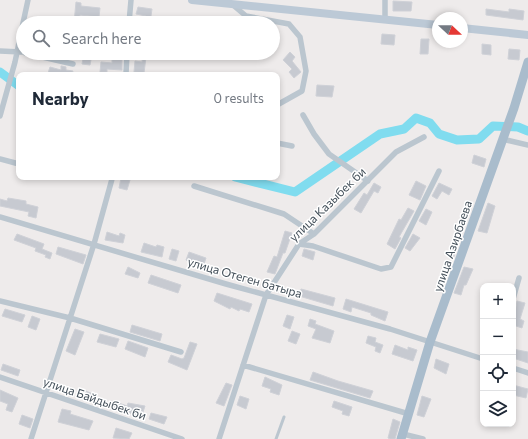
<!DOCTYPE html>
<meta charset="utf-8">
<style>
:root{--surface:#fff;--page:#f2f2f3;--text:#1f2937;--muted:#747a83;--line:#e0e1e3}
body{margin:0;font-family:Commissioner,sans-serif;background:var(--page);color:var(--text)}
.controls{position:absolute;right:12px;bottom:12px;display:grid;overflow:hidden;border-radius:8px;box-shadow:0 2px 6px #0003}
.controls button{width:36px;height:36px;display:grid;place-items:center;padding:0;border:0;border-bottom:1px solid var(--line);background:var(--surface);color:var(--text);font:20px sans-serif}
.compass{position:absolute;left:432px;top:12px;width:36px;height:36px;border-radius:50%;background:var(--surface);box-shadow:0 2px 6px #0003;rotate:112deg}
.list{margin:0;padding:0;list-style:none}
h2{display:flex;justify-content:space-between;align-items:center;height:52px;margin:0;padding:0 16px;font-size:17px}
h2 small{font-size:13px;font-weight:400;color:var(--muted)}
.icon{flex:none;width:22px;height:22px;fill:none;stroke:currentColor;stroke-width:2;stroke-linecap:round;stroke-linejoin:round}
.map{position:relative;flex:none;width:528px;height:439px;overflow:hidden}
.search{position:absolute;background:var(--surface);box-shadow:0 2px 6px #0003;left:16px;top:16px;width:264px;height:44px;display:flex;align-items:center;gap:10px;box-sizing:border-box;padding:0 14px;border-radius:22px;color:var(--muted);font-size:15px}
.panel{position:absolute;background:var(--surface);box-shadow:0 2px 6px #0003;left:16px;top:72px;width:264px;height:108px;border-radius:8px}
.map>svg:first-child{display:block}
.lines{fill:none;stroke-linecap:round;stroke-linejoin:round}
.river{stroke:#80dcef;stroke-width:9}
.building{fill:#c7cad1;stroke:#cfd1d7}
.service{stroke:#bbc6cf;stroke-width:3}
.minor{stroke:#bbc6cf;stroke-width:5.5}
.secondary{stroke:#bcc9d6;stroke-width:8}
.primary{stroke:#a9bccc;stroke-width:9}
.labels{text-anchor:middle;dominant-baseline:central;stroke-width:3;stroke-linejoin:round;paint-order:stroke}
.street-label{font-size:12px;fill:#434f59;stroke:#fff}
</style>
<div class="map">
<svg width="528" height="439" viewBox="0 0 528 439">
<rect width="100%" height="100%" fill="#eeebeb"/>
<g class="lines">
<path class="river" d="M0,72L19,86
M235,177L295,192L380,134L404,129L416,118L430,123L439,134L457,140L479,139L493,126L518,127L528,131"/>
</g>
<path class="building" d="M393,1L412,2L411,11H393Z
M76,2L81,3V6L100,8L99,17L80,15L79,23H74Z
M138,7L152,9L150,23H145L146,16L136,14Z
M486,9L509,12V9L524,11L523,20L486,15Z
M382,34L395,35L394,45L381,44Z
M421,39H429L428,54H420Z
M482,44L491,45V55L482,54Z
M509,49L520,50L519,60L508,59Z
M290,52L295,57L292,61L301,72L294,78L289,72L292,69L283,60Z
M84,53L92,54L90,65L82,64Z
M143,53H151V58L146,57L144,73L134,72L135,61L142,62Z
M112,58L122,59V70L107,69V72H100L101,62L112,63Z
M61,66L66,67V70L73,71L72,75L48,73L50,67L61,70Z
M317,85L334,86L332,97L316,96Z
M474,155L486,159L484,167L472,163Z
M121,178L130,180L127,190L119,188Z
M416,181L426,186L420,200L409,195Z
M374,183L381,187L378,193L374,191L361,213L354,209L364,193L367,195Z
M439,183L452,189L449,195L442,191L437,199L432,196Z
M8,198L26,201V204L38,207L36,218L28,216L29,212L0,206V199L7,201Z
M488,203L495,206L487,233L478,231Z
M408,208L414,211L399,237L401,238L395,249L387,244L399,219L401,220Z
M426,209L432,212L426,225L419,221Z
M285,231L292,233L285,253H283L275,274L267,272L274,256L277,257Z
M107,232L119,236L120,233L125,235L123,243L105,240Z
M17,234L44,244L42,249L52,253L50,259L45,257L46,255L35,251L36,248L14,240Z
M413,234L420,238L410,251L405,248Z
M144,243L156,247L157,245L164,247L162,257L141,252Z
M452,243L458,245L453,259L449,258Z
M58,247L86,255L83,264L56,254Z
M172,249L179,251L176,261L169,259Z
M304,249L315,252L313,260L302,256Z
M189,252L206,258L203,267L186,260Z
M128,267L140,273L138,278L125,274Z
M464,267L473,269L466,285H464L461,295L454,293Z
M151,275L181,285L178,293L148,283Z
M301,289L335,298L333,306L299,296Z
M217,293L252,304L249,312L240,309L239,311L231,307L230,309L214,301Z
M346,299L388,312L385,321L371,315V313L352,307L351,312L343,309Z
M517,301L525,303L520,319L524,321L522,328L513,325Z
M5,309L25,315L22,322L2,316Z
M287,315L294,317L290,329L283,326Z
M32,316L40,319L36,330L28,327Z
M310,319L316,321L315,324L334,331L330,343L312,338L316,329L308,326Z
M132,325L162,334L160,341L130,332Z
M75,329L84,332L75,355L66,351Z
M292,331L300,334L296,344L288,341Z
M100,334L119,339L116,347L97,342Z
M368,336L376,338L375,342L383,345L380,353L375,351L376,347L366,343Z
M128,341L148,348L145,357L125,349Z
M190,342L197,344L187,370L168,362L171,355L182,359L184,358Z
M395,345L408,350V347L417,350L413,361L392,354Z
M513,349L528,352V363L513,358Z
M436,359L449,364L446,374L434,368Z
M3,364L20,370L18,376L1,370Z
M313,372L338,381L373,391L370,398L310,380Z
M265,377L282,385L279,395L270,392L271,389L262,386Z
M226,383L232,385L224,406L216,403Z
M513,385L528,389L526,398L513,395Z
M81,389L93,394L90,402L78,397Z
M0,390L18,398L12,412L6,410L8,404L0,401Z
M240,396L249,399L246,409L237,405Z
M422,396L431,399L424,417L417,415Z
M334,401L352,407L349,416L342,414L343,411L332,407Z
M116,402L127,406L128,403L145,406L141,418L121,409L120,412L113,409Z
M62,409L71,411L70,414L93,421L89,430L58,422Z
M151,413L167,417L164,424L149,419Z
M22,415L33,419L30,428L19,424Z
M393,419L400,422L395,439H390L388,438Z
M116,428L132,433L129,439L113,438Z"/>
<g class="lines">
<path class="service" d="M276,439L284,417"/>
<path class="minor" d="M385,0V20
M233,5L246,16L289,24L300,37L306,71L302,91L277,105
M23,23L28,0
M129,23L131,0
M0,51L21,52
M25,53L73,64
M127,53L126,74L128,75
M303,115L314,134L329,154L368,181
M0,116L15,62L23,23
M502,139L528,145
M277,143L292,146
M0,159L19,164
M194,186L284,214L314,234
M0,217L226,284L390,329L483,359
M299,244L313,246L381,269L391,267L439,171
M513,299L519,278
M0,301L70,318L181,352
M243,365L409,414
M513,368L528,373
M0,377L182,439
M403,434L423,439
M31,439L94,244L112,179L110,177
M219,439L266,295L299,244L314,234L396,152L424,137"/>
<path class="secondary" d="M192,0L438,25
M462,28L528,35"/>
<path class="primary" d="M401,439L430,342L514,108L528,62"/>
</g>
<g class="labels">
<g class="street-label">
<text transform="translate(327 204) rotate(-44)">улица Казыбек би</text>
<text transform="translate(452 246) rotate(-71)">улица Азирбаева</text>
<text transform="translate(245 277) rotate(16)">улица Отеген батыра</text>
<text transform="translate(95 398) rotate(19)">улица Байдыбек би</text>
</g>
</g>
</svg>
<div class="controls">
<button>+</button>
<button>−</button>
<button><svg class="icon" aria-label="locate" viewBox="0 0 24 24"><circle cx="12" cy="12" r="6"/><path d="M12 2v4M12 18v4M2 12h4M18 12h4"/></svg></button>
<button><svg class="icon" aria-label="layers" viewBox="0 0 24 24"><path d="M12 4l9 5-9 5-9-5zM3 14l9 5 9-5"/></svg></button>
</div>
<svg class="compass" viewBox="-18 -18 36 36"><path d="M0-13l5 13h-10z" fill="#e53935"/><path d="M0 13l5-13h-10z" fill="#747a83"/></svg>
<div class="search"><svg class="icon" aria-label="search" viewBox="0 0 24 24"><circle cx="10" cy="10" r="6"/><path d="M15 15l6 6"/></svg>Search here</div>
<section class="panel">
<h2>Nearby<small>0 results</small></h2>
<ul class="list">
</ul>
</section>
</div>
